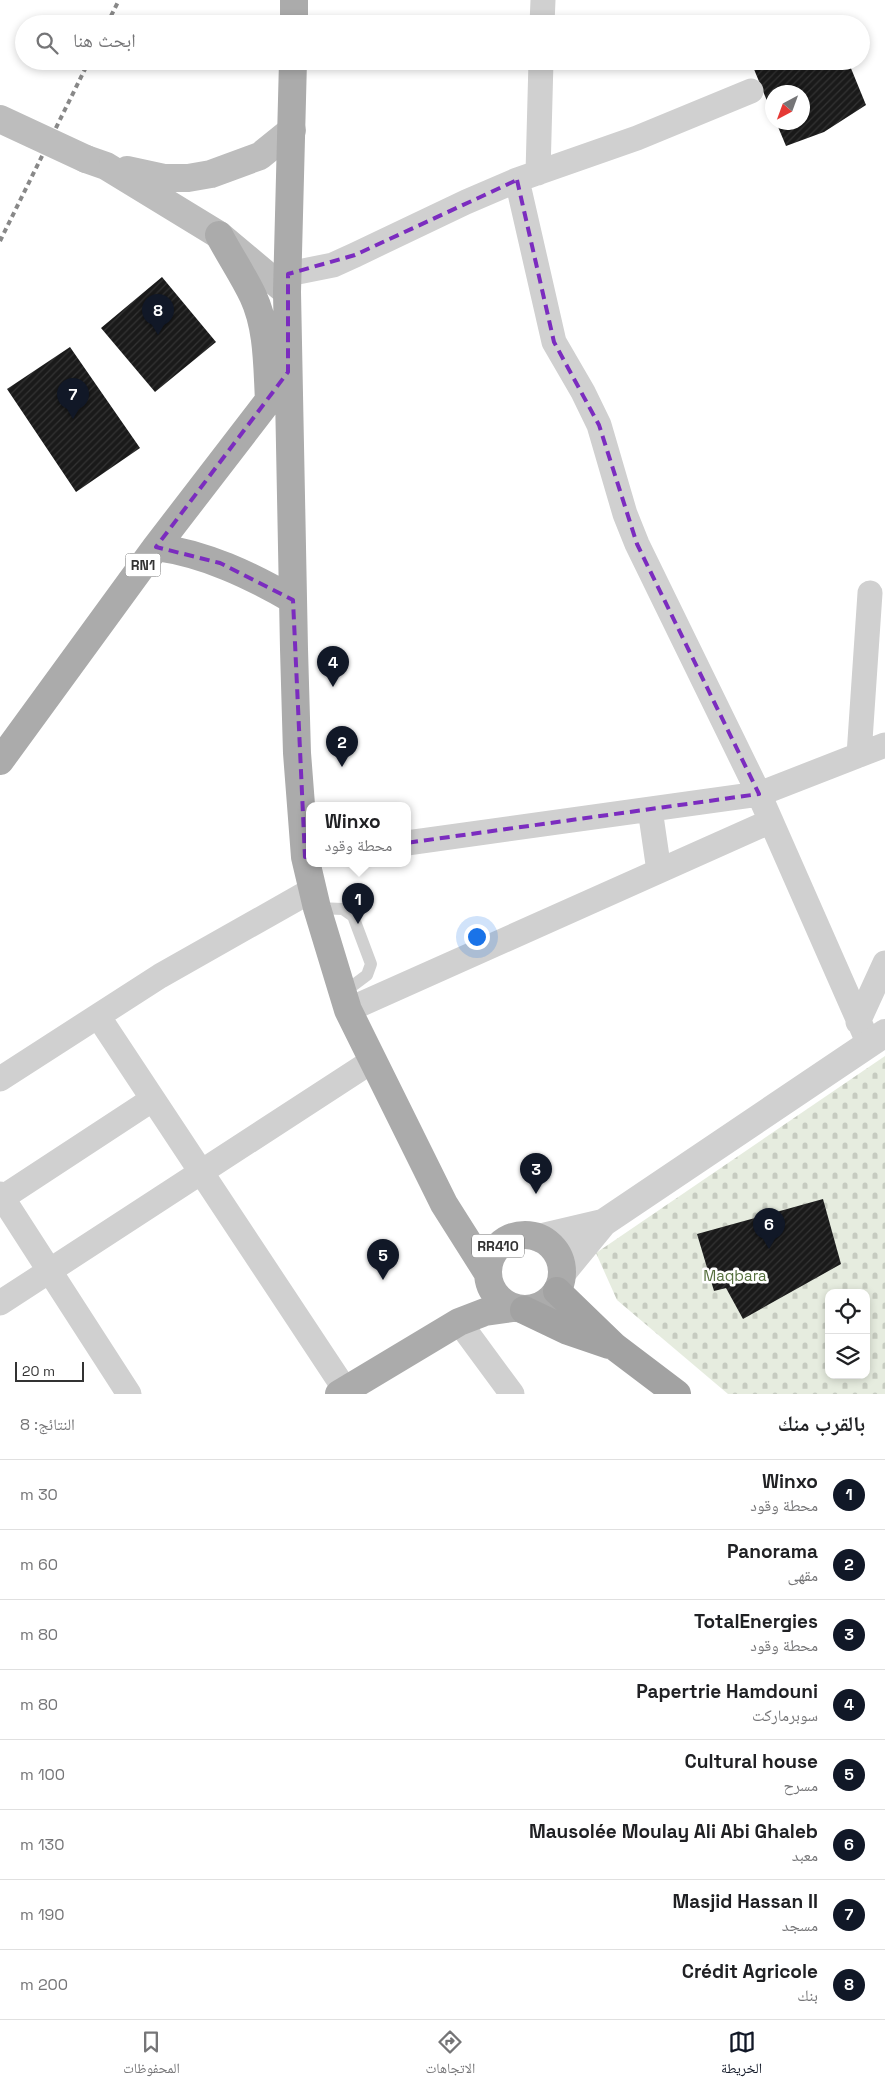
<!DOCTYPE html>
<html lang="ar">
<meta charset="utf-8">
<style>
:root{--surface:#fff;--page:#f6f6f6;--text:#202124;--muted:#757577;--line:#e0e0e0;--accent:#111827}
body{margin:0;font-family:"Space Grotesk","Noto Naskh Arabic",sans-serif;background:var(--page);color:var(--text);direction:rtl}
.controls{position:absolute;right:15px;bottom:15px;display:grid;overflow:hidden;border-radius:10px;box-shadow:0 2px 8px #0003}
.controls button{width:45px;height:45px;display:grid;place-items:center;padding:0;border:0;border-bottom:1px solid var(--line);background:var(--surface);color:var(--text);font:25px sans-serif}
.compass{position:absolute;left:765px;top:85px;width:45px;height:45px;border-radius:50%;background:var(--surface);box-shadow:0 2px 8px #0003;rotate:221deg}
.scale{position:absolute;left:15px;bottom:12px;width:69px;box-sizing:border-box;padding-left:5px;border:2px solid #333;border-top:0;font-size:14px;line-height:18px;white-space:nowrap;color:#333;-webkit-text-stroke:4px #fff;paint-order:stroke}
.you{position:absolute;left:476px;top:936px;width:18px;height:18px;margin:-12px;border:4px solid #fff;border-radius:50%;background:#1a73e8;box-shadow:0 0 0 8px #1a73e833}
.badge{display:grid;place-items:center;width:32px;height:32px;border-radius:50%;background:var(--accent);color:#fff;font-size:16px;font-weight:700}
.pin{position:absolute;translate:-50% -41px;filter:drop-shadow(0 1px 2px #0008)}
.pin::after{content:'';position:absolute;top:26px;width:18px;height:15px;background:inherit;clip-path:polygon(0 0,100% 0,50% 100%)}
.popup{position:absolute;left:306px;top:802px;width:105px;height:65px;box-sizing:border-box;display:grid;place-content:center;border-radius:10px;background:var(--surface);filter:drop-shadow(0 1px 4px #0005);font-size:16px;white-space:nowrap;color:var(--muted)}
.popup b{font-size:19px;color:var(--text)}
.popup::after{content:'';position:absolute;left:50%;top:100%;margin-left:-10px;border:10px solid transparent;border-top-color:var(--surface)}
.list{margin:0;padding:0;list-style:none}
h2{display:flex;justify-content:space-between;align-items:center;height:65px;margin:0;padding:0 20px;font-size:21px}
h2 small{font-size:16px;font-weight:400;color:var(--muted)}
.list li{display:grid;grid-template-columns:32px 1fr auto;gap:15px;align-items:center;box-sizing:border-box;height:70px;padding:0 20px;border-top:1px solid var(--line)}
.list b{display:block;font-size:19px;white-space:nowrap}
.list p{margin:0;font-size:16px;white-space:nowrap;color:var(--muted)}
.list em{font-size:16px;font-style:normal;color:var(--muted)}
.icon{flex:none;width:28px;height:28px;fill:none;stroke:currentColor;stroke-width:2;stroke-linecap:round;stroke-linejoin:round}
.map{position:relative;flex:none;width:885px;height:1394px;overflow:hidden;direction:ltr}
.search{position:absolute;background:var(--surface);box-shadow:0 2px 8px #0003;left:15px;right:15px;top:15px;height:55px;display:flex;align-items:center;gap:12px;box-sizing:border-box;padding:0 18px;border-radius:28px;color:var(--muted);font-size:19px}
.sheet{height:625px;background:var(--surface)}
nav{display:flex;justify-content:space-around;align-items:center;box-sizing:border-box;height:70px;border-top:1px solid var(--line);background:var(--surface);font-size:14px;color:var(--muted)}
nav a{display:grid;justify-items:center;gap:2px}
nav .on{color:var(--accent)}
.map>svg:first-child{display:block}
.cemetery{fill:url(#cemetery-stones);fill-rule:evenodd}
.building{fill:url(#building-hatch)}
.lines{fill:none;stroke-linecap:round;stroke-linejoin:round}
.service{stroke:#d0d0d0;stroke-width:12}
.minor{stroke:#d0d0d0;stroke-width:25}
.tertiary{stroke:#d0d0d0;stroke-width:28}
.secondary{stroke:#bdbdbd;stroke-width:28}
.primary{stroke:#ababab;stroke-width:28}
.trunk{stroke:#a2a2a2;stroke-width:28}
.rail{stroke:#888;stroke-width:4;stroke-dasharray:5 4;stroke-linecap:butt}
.secondary-bridge{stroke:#bdbdbd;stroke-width:28}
.marked{fill:none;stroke:#7b2cbf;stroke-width:4;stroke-dasharray:10 6;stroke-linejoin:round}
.labels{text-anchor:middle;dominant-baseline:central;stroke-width:5;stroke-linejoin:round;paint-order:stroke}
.shield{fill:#fff;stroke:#707070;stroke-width:1}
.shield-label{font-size:14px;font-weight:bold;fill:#333}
.park-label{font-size:15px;fill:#56703f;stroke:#fff}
</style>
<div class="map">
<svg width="885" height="1394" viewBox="0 0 885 1394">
<defs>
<pattern id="cemetery-stones" width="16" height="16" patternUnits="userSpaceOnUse" patternTransform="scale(1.25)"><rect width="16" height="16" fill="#e6ecdf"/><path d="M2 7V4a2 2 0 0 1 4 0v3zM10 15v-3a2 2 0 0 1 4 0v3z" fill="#c6cbc0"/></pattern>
<pattern id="building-hatch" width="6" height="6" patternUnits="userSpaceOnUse" patternTransform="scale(1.25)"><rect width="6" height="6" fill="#1a1a1a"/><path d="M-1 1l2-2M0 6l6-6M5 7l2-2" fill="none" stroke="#333"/></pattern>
</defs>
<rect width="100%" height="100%" fill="#fff"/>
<path class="cemetery" d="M885,1056V1394H728L617,1300L596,1253ZM829,1293H866V1375H829Z"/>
<path class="building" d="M848,61L866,105L824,132L786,146L776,122H802V92H772V113L751,62Z
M162,277L216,342L155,392L101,328Z
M70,347L140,448L76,492L7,389Z
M823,1199L841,1264L743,1319L726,1288L714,1291L697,1234Z"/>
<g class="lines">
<path class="service" d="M317,908L343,909L353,916L371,964L367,975L343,993"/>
<path class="minor" d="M542,24L543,0
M538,173L541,61
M517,180L637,138L751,91
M288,274L333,265L355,255L466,202L517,180L554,342L583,392L599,425L625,514L637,544L759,794L869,1044
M859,755L870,593
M650,809L659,871
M407,843L759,794L885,745
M348,1010L771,821
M98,1016L348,1394
M858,1022L885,963
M0,1079L160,976L312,890
M0,1194L129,1394
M2,1198L153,1099
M0,1303L372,1061
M459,1322L512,1394"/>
<path class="tertiary" d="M539,1238L603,1223
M562,1273L603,1223L885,1033"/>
<path class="secondary" d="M86,159L106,166L219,235L287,292
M127,170L164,178H188L211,174L260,156L292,130"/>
<path class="primary" d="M294,24V0
M293,61L287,292L294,649L297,753L305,857L317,908L348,1010L444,1204L487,1272
M219,235C230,256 243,275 253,296C268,328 267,366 269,400
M156,547C206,554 250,575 293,600
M0,761L156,547L269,400L288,372
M488 1272a37 37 0 1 1 74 0a37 37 0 1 1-74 0Z
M339,1394L459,1322L485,1312L513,1308"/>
<path class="trunk" d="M557,1291L615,1347L677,1394
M524,1310L568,1331L609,1345"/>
<path class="rail" d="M107,24L119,0
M0,241L89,61"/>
<path class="secondary-bridge" d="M0,119L86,159"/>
</g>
<path class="marked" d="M517,180L554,342L599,425L637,544L759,794L305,857L293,600L220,563L156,547L288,372V274L355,255Z"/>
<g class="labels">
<g class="shield">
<rect x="125.5" y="553.5" width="35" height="23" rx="4"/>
<rect x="472" y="1234.5" width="52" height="23" rx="4"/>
</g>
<g class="shield-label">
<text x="143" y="565">RN1</text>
<text x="498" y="1246">RR410</text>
</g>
<g class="park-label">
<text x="735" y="1275">Maqbara</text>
</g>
</g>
</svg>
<div class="controls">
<button><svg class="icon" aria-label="locate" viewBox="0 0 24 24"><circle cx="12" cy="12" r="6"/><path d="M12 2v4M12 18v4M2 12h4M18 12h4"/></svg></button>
<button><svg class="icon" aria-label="layers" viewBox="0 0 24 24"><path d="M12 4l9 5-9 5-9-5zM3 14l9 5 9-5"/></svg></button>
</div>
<svg class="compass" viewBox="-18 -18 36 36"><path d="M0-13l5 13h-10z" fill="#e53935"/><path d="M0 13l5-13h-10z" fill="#757577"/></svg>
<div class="scale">20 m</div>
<div class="you"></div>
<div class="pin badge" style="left:358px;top:924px">1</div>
<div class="popup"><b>Winxo</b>محطة وقود</div>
<div class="pin badge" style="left:342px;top:767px">2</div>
<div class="pin badge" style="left:536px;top:1194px">3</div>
<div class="pin badge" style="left:333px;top:687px">4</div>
<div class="pin badge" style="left:383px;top:1280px">5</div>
<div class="pin badge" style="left:769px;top:1249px">6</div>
<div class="pin badge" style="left:73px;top:419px">7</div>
<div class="pin badge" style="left:158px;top:335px">8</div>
<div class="search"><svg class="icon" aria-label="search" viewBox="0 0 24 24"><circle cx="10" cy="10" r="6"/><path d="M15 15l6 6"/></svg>ابحث هنا</div>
</div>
<section class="sheet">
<h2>بالقرب منك<small>النتائج: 8</small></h2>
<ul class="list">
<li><span class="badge">1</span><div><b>Winxo</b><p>محطة وقود</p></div><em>30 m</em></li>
<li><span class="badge">2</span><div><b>Panorama</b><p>مقهى</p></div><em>60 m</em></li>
<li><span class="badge">3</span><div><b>TotalEnergies</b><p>محطة وقود</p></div><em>80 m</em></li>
<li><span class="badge">4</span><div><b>Papertrie Hamdouni</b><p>سوبرماركت</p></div><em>80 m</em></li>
<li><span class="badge">5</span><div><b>Cultural house</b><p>مسرح</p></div><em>100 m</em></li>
<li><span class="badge">6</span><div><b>Mausolée Moulay Ali Abi Ghaleb</b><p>معبد</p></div><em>130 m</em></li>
<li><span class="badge">7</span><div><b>Masjid Hassan II</b><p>مسجد</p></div><em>190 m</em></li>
<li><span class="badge">8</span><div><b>Crédit Agricole</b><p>بنك</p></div><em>200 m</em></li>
</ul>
</section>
<nav>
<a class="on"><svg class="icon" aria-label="map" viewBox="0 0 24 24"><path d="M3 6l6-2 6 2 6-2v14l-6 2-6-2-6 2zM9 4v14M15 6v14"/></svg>الخريطة</a>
<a><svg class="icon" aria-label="directions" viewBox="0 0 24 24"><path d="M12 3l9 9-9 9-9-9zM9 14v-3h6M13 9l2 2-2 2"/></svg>الاتجاهات</a>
<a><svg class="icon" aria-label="saved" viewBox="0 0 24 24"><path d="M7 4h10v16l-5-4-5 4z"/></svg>المحفوظات</a>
</nav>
